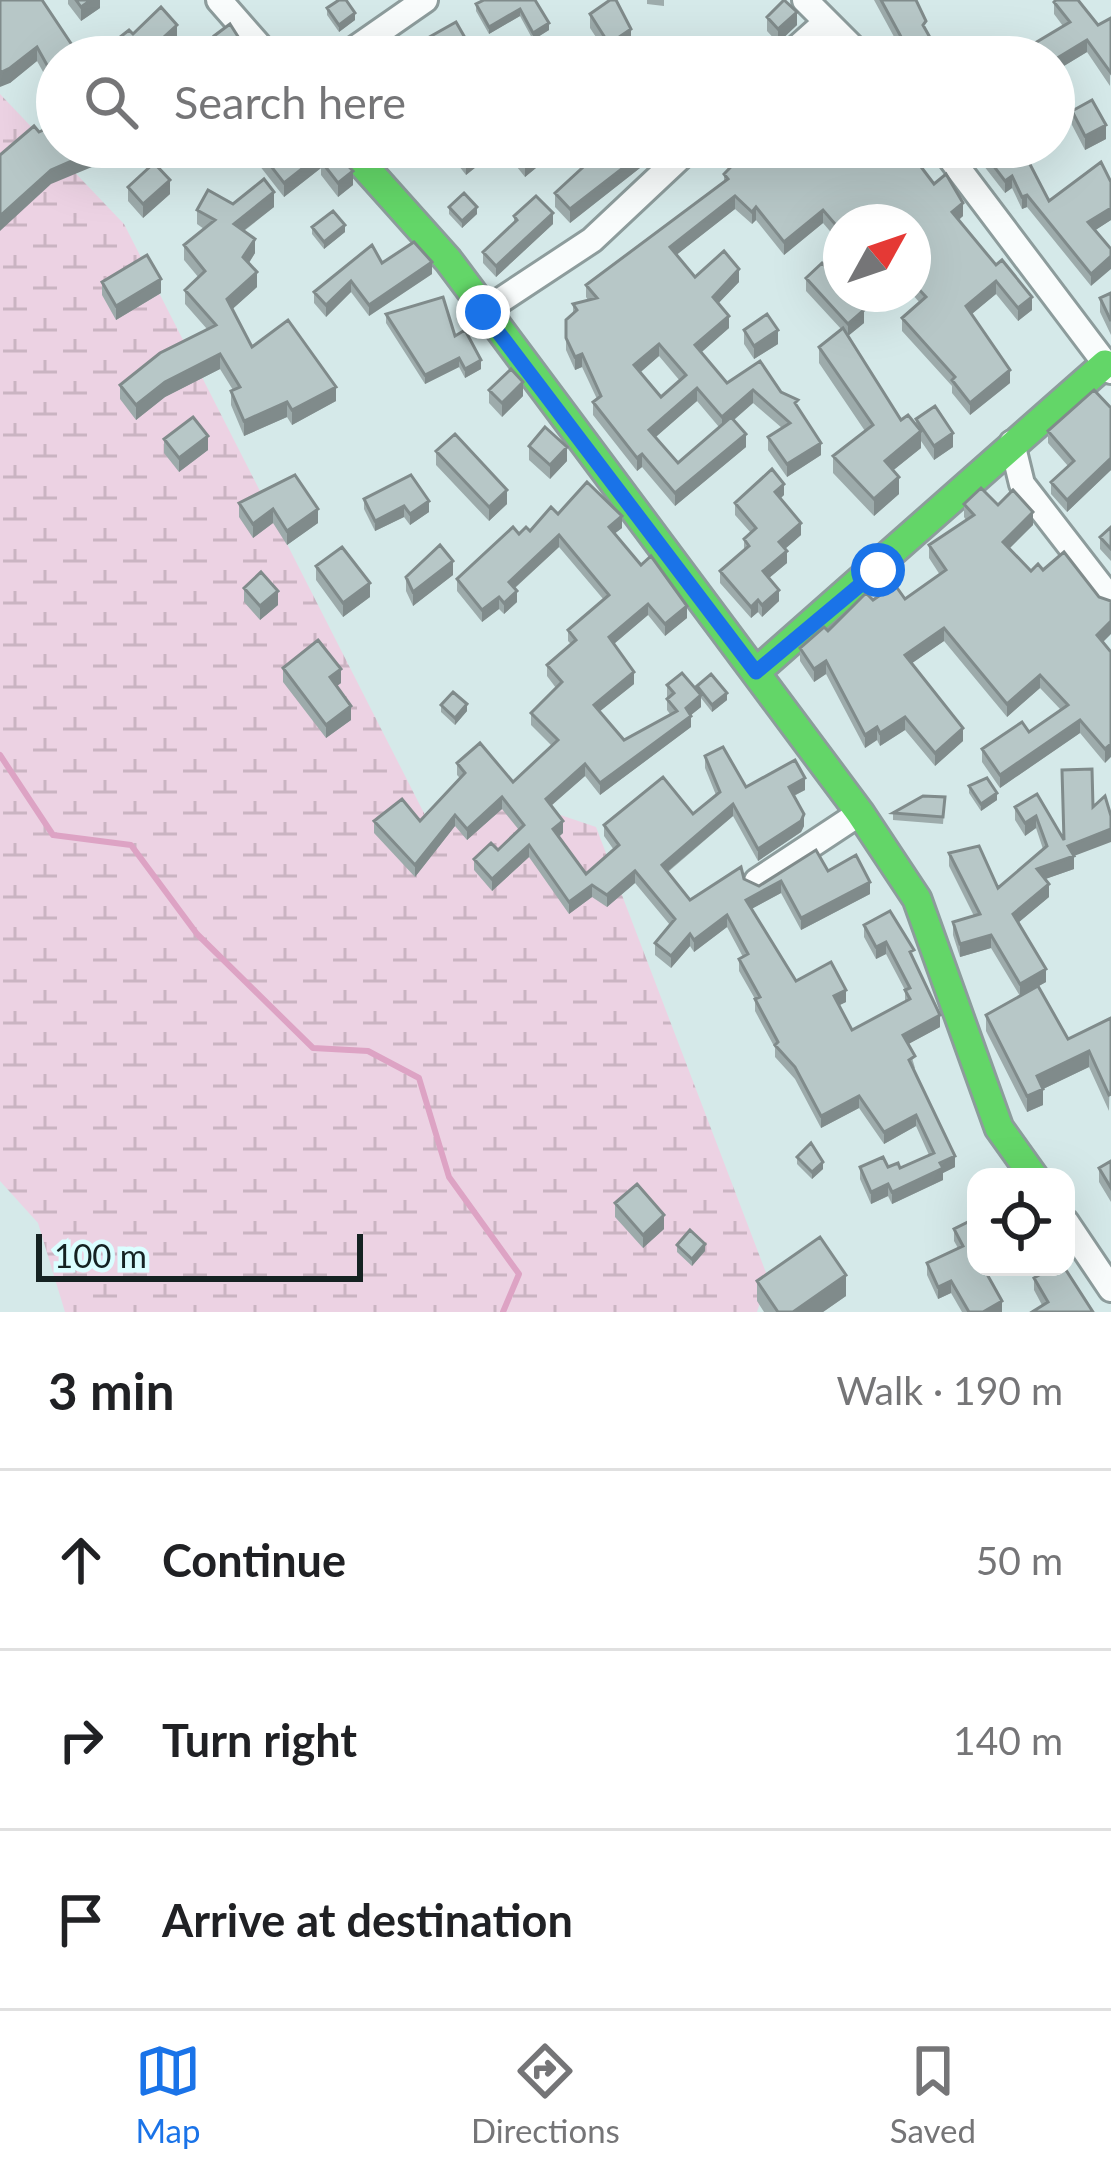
<!DOCTYPE html>
<meta charset="utf-8">
<style>
:root{--surface:#fff;--page:#f2f2f2;--text:#202124;--muted:#757577;--line:#e0e0e0;--accent:#1a73e8}
body{margin:0;font-family:Lato,sans-serif;background:var(--page);color:var(--text)}
.controls{position:absolute;right:36px;bottom:36px;display:grid;overflow:hidden;border-radius:24px;box-shadow:0 12px 48px #0002}
.controls button{width:108px;height:108px;display:grid;place-items:center;padding:0;border:0;border-bottom:3px solid var(--line);background:var(--surface);color:var(--text);font:60px sans-serif}
.compass{position:absolute;left:823px;top:204px;width:108px;height:108px;border-radius:50%;background:var(--surface);box-shadow:0 12px 48px #0002;rotate:50deg}
.scale{position:absolute;left:36px;bottom:30px;width:327px;box-sizing:border-box;padding-left:12px;border:6px solid #152222;border-top:0;font-size:33px;line-height:42px;white-space:nowrap;color:#152222;-webkit-text-stroke:9px #dafeff;paint-order:stroke}
.stop{position:absolute;width:36px;height:36px;margin:-27px;border:9px solid #1a73e8;border-radius:50%;background:#fff}
.stop.end{background:#1a73e8;border-color:#fff;box-shadow:0 3px 12px #0008}
.list{margin:0;padding:0;list-style:none}
h2{display:flex;justify-content:space-between;align-items:center;height:156px;margin:0;padding:0 48px;font-size:51px}
h2 small{font-size:39px;font-weight:400;color:var(--muted)}
.list li{display:grid;grid-template-columns:78px 1fr auto;gap:36px;align-items:center;box-sizing:border-box;height:180px;padding:0 48px;border-top:3px solid var(--line)}
.list b{display:block;font-size:45px;white-space:nowrap}
.list em{font-size:39px;font-style:normal;color:var(--muted)}
.icon{flex:none;width:66px;height:66px;fill:none;stroke:currentColor;stroke-width:2;stroke-linecap:round;stroke-linejoin:round}
.map{position:relative;flex:none;width:1111px;height:1312px;overflow:hidden}
.search{position:absolute;background:var(--surface);box-shadow:0 12px 48px #0002;left:36px;right:36px;top:36px;height:132px;display:flex;align-items:center;gap:30px;box-sizing:border-box;padding:0 42px;border-radius:66px;color:var(--muted);font-size:45px}
.sheet{height:696px;background:var(--surface)}
nav{display:flex;justify-content:space-around;align-items:center;box-sizing:border-box;height:168px;border-top:3px solid var(--line);background:var(--surface);font-size:33px;color:var(--muted)}
nav a{display:grid;justify-items:center;gap:6px}
nav .on{color:var(--accent)}
.map>svg:first-child{display:block}
.wetland{fill:url(#wetland-marsh)}
.lines{fill:none;stroke-linecap:round;stroke-linejoin:round}
.stream{stroke:#dda3c4;stroke-width:6}
.street-casing{stroke:#8d9c9c;stroke-width:30}
.fast-casing{stroke:#8d9c9c;stroke-width:33}
.street{stroke:#f9fcfc;stroke-width:24}
.fast{stroke:#63d668;stroke-width:27}
.wall{fill:#9dabab;fill-rule:evenodd}
.shaded-wall{fill:#808b8b}
.building{fill:#b7c7c7;stroke:#808b8b;stroke-width:3;fill-rule:evenodd}
.route{stroke:#1a73e8;stroke-width:15}
</style>
<div class="map">
<svg width="1111" height="1312" viewBox="0 0 1111 1312">
<defs>
<pattern id="wetland-marsh" width="20" height="14" patternUnits="userSpaceOnUse" patternTransform="scale(3)"><rect width="20" height="14" fill="#ecd2e3"/><path d="M1 5h8M5 5V1M11 12h8M15 12V8" fill="none" stroke="#cab4c2"/></pattern>
</defs>
<rect width="100%" height="100%" fill="#d5e9e9"/>
<path class="wetland" d="M0,94L124,224L427,819L469,784L596,827L768,1278L757,1312H65L38,1223L0,1181Z"/>
<g class="lines">
<path class="stream" d="M0,755L53,835L131,845L197,934L313,1048L368,1051L419,1078L449,1177L519,1274L503,1312"/>
<g class="street-casing">
<path id="street" d="M219,0L269,57
M805,0L862,57
M343,57L425,0
M787,57L825,23
M942,147L1111,371
M483,312L592,240L691,147
M1012,443L1022,484L1111,599
M757,881L860,813
M1066,1222L1111,1289"/>
</g>
<g class="fast-casing">
<path id="fast" d="M347,147L448,260L860,813L917,899L999,1128L1034,1177
M756,672L1105,364"/>
</g>
<use href="#street" class="street"/>
<use href="#fast" class="fast"/>
</g>
<path class="wall" d="M0,0L57,57V97L37,61L10,83Z
M68,0H100V8L81,21L68,4Z
M535,0L549,30L533,40L520,16L489,34L476,11V4Z
M647,0H664V6L647,4Z
M874,0H916L926,31L941,57H905Z
M1054,2L1098,25L1111,18L1110,86L1087,52L1054,72V57H1020V52L1063,26L1054,14Z
M327,8L355,20L339,32L327,15Z
M590,14L631,43L609,57L590,28Z
M767,17L797,25L778,43L767,31Z
M133,34L177,38L157,57H110V45Z
M1072,111L1106,139L1085,150L1072,125Z
M245,147H293L297,151L326,157L353,185L338,197L321,175V168L284,197Z
M387,147H424L401,163Z
M444,147H540L542,163L525,177L501,147L466,175Z
M593,147H642L645,164L570,223L555,207V193L599,152Z
M743,147H921L911,155L963,216L959,220L1032,310L1018,321L996,294L971,314L1010,383L970,415L952,393V386L902,331V318L920,303L912,294L913,222H841V244L823,223L784,255L756,220L752,224L735,209L676,255L695,277L739,282L718,303L729,328L701,352L727,383L781,392L798,408L821,455L787,477L768,450V437L782,428L753,403L734,420L746,447L675,506L642,467L637,471L593,415V402L597,399L582,367L575,370L566,350V320L573,313V304L588,300L586,297V285L724,182V174L743,154ZM659,356L680,381L661,397L640,372ZM697,401L719,427L678,463L655,437Z
M980,148L1049,201L1111,182V220L1095,230L1091,286L1027,207L1022,209L1012,188L1005,193L980,161Z
M128,187L170,194L143,218L128,201Z
M233,204L274,207L244,231L255,253L249,263L257,287L232,309L252,347L336,401L292,425L287,417L244,436L231,405V391L233,390L220,369L165,397L136,420L120,399V385L207,329L185,304V290L199,278L184,260V245L204,229L197,224V210Z
M449,207L477,214L462,228L449,214Z
M514,216L553,224L496,277L483,263V252L514,223Z
M312,227L345,232L324,249L312,234Z
M382,263L432,274L369,316L351,292L326,317L314,303V292Z
M827,268L841,294H872L860,304L864,323L848,336L901,420L916,425V419L953,447L934,460L921,441V448L893,470L899,494L874,516L833,473V456L865,431L819,363V347L842,330L806,291V278Z
M102,282L161,293L116,320L102,295Z
M1111,293V335L1100,312V298Z
M386,314L481,369L465,378L459,367L425,384L386,323Z
M744,330L778,344L754,359L744,344Z
M489,390L523,396L502,417L489,403Z
M1111,408V470L1067,512L1051,494V482L1068,466L1048,443V431Z
M164,439L208,450L179,472L164,453Z
M529,446L567,461L550,479L529,460Z
M436,451L507,504L489,521L436,465Z
M295,475L318,523L287,545L273,523L253,538L239,517V503Z
M784,495L780,499L801,535L785,549L787,563L769,578L779,601L762,617L758,612L751,618L720,583V571L744,550V539L751,533L735,515V503Z
M364,499L429,512L410,525L404,517L375,531L364,509Z
M964,504L998,505L1033,525L1009,548L1111,652L1105,763L1080,733L1000,788L982,762V749L1029,732L1061,710L1040,688L1007,717L944,641L912,663L963,741L935,766L905,730L880,746L877,740L865,748L826,674L814,682L800,661V648L873,600L905,599L940,575L929,558V545L966,520L964,517Z
M558,514L622,528L615,533L687,618L665,636L648,615L614,644L634,684L600,711L624,740L670,714L667,710V685L697,691V686L727,700L712,712L701,698V707L691,715V727L600,795L585,776L551,806L563,833L559,837L586,874L614,850L604,836V825L693,814L716,795L705,768V756L746,787L805,790L794,796L804,826L801,832L758,861L733,816L668,872L690,900L744,879L759,886L828,871L870,894L801,930L781,893L751,909L796,981L846,1002L839,1005L852,1030L905,1002V990L886,954L876,959L864,937V925L914,961L940,1027L908,1044L915,1068L913,1069L955,1167L943,1173V1180L892,1204L888,1196L871,1204L860,1179V1167L900,1168L929,1155L916,1126L884,1144L859,1108L821,1128L795,1079L775,1057V1048L755,1011V999L739,971V959L743,957L727,927L694,952L690,946L671,968L655,955V943L670,925L635,883L607,907L592,897L569,914L529,857L492,891L474,870V859L498,850L519,830L502,809L467,840L455,826L415,877L374,833V821H420L460,778L457,775V763L513,782L552,746L531,725V713L556,688L547,676V665L571,644L568,641V630L604,600L559,547L515,588L517,602L504,614L499,609L482,622L457,591V579L519,534L530,531Z
M1111,527V561L1100,549V537Z
M316,566L370,597L343,617L316,580Z
M453,575L413,606L406,591V577Z
M244,588L278,605L260,620L244,602Z
M283,668L341,683L337,686L351,720L326,738L283,682Z
M441,705L467,711L455,725L441,712Z
M969,786L997,800L981,811L969,793Z
M1037,794L1074,856V869L1045,879L1049,897L1018,923L1046,982L1038,986L1068,1039L1111,1018L1109,1111L1089,1067L1043,1089V1105L1027,1112L986,1031V1015L1020,996L991,948L960,957L953,935V922L974,916L949,866V853L998,888L1043,849L1036,828L1025,836L1015,820V807Z
M945,797L943,824L893,820V813Z
M797,1157L823,1169L812,1179L797,1164Z
M1111,1161V1202L1099,1182V1168Z
M615,1203L664,1229L643,1248L615,1217Z
M954,1229L976,1267L1002,1312H962L951,1293L938,1299L927,1275V1263L958,1248L954,1241Z
M677,1245L705,1251L692,1266L677,1252Z
M1034,1278L1093,1312L1042,1305L1034,1290Z
M757,1281L846,1296L823,1312H764L757,1301Z"/>
<path class="shaded-wall" d="M91,0H100V8L81,21V7Z
M520,9V16L489,34V27Z
M797,12V25L778,43V29Z
M355,13V20L339,32V25Z
M549,23V30L533,40V33Z
M177,25V38L157,57H142Z
M631,29V43L610,57L609,44Z
M1087,40V52L1054,72V60Z
M37,47V61L10,83L0,87V73Z
M1106,125V139L1085,150V136Z
M104,147H122L116,150V157L51,184L0,231V216L51,170Z
M405,147H424L401,163V150Z
M485,147H501L466,175V162Z
M906,147H921L905,160Z
M326,150V164L321,161V168L284,197V183Z
M542,150V163L525,177V164Z
M645,151V164L570,223V209Z
M353,171V185L338,197V183Z
M1012,176V188L1005,193V181Z
M170,180V194L143,218V204Z
M274,192V207L234,238V224Z
M1027,195V207L1022,209V197Z
M735,196V209L670,260V247Z
M963,203V216L952,225V212Z
M477,207V214L462,228V221Z
M756,207V220L752,224V212Z
M1111,208V220L1088,235V222Z
M823,210V223L784,255V242Z
M553,213V224L496,277V266Z
M345,225V232L324,249V242Z
M255,239V253L243,272V257Z
M1111,256V269L1091,286V274Z
M432,262V274L369,316V305Z
M739,269V282L713,309V297Z
M257,272V287L227,314V299Z
M161,279V293L116,320V306Z
M351,281V292L326,317V305Z
M996,281V294L966,319V306Z
M857,294H872L854,310V297Z
M1032,297V310L1018,321V308Z
M864,310V323L848,336V324Z
M729,316V328L695,358V345Z
M778,330V344L754,359V346Z
M659,344V356L634,378V365Z
M220,354V369L165,397L136,420V405L165,382Z
M582,354V367L575,370V357Z
M459,358V367L425,384V375Z
M481,360V369L465,378V369Z
M1010,370V383L970,415V403Z
M523,382V396L502,417V403Z
M336,387V401L292,425V410Z
M697,388V401L649,443V430Z
M753,390V403L722,430V417Z
M287,402V417L244,436V421Z
M921,431V448L885,477V461Z
M953,433V447L934,460V446Z
M746,434V447L675,506V493Z
M208,436V450L179,472V458Z
M821,443V455L787,477V464Z
M567,447V461L550,479V465Z
M642,454V467L637,471V458Z
M1111,458V470L1067,512V500Z
M899,477V494L874,516V499Z
M784,484V495L775,503V492Z
M507,490V504L489,521V507Z
M429,501V512L410,525V514Z
M404,506V517L375,531V521Z
M273,509V523L253,538V524Z
M318,509V523L287,545V531Z
M1033,512V525L1003,555V542Z
M622,516V528L609,538V527Z
M801,523V535L779,554V542Z
M559,535V547L509,593V582Z
M787,551V563L763,583V571Z
M453,561V575L413,606V592Z
M370,583V597L343,617V603Z
M779,590V601L762,617V605Z
M278,591V605L260,620V606Z
M517,591V602L504,614V603Z
M499,597V609L482,622V610Z
M758,600V612L751,618V607Z
M648,604V615L609,648V637Z
M687,606V618L665,636V624Z
M1111,621V634L1097,648V635Z
M944,628V641L905,668V655Z
M826,661V674L814,682V669Z
M341,669V683L330,691V677Z
M634,672V684L594,716V705Z
M1040,675V688L1007,717V704Z
M727,693V700L712,712V705Z
M701,695V707L686,719V708Z
M467,704V711L455,725V718Z
M351,706V720L326,738V725Z
M691,716V727L600,795V783Z
M905,717V730L880,746V733Z
M1080,720V733L1000,788V775Z
M877,727V740L865,748V735Z
M963,728V741L935,766V753Z
M1111,744V757L1105,763V749Z
M585,764V776L546,810V799Z
M805,778V790L789,798V787Z
M997,793V800L981,811V804Z
M502,797V809L467,840V829Z
M733,804V816L662,876V865Z
M804,814V826L801,832L758,861V849Z
M455,815V826L415,877V865Z
M1036,816V828L1025,836V823Z
M563,821V833L553,841V829Z
M1111,829V842L1074,856V869L1037,882V869L1068,846Z
M529,845V857L492,891V879Z
M635,871V883L607,907V895Z
M781,881V893L746,912V900Z
M870,882V894L801,930V918Z
M1049,884V897L1013,927V914Z
M592,885V897L569,914V902Z
M727,915V927L694,952V940Z
M690,934V946L671,968V956Z
M991,935V948L960,957V944Z
M886,942V954L876,959V947Z
M1046,969V982L1020,997V984Z
M846,990V1002L834,1008V996Z
M940,1015V1027L903,1047V1035Z
M1089,1051V1067L1043,1089V1105L1027,1112V1096L1037,1076Z
M859,1096V1108L821,1128V1116Z
M916,1115V1126L884,1144V1132Z
M955,1156V1167L943,1173V1180L892,1204V1192Z
M823,1162V1169L812,1179V1172Z
M888,1184V1196L871,1204V1192Z
M664,1215V1229L643,1248V1235Z
M705,1244V1251L692,1266V1259Z
M846,1275V1296L823,1312H793Z
M951,1281V1293L938,1299V1287Z
M1002,1301V1312H983Z"/>
<path class="building" d="M0,0H42L80,57H57V83L37,47L10,68L0,73Z
M76,0H91L81,7Z
M339,0H346L355,13L339,25L327,8Z
M484,0H535L549,23L533,33L520,9L489,27L476,4Z
M610,0H616L631,29L609,44L590,14Z
M784,0L797,12L778,29L767,17Z
M881,0H916L926,21L923,25L941,57H912Z
M1056,0H1078L1098,25L1111,18V73L1087,40L1054,60V57H1023L1020,52L1070,22L1054,2Z
M161,7L177,25L142,57H120L110,45L129,30L133,34Z
M456,22L476,57H394Z
M230,24L251,57H197L217,41L214,36Z
M838,51L855,57H832Z
M1092,100L1106,125L1085,136L1072,111Z
M57,124V147H104L51,170L0,216V155L34,126L39,132Z
M256,147H293L297,151L302,147H324L326,150L284,183Z
M454,147H485L466,162Z
M511,147H540L542,150L525,164Z
M605,147H642L645,151L570,209L555,193Z
M746,147H906L934,184L946,174L963,203L952,212L996,265L1002,260L1032,297L1018,308L996,281L966,306L1010,370L970,403L952,380L955,377L902,318L926,297L913,283V222H841V231L823,210L784,242L756,207L752,212L735,196L670,247L695,277L724,251L739,269L713,297L729,316L695,345L727,383L760,361L781,392L798,400L795,403L821,443L787,464L768,437L790,423L753,390L722,417L697,388L649,430L678,463L731,417L746,434L675,493L642,454L637,458L593,402L601,396L582,354L575,357L566,338V320L577,310L573,304L597,298L586,285L728,179L724,174L748,149ZM659,344L686,375L661,397L634,365Z
M982,147H1021L1049,201L1101,162L1111,182V208L1088,222L1111,249V256L1091,274L1027,195L1022,197L1012,176L1005,181L980,148Z
M334,151L353,171L338,183L321,161Z
M154,163L170,180L143,204L128,187Z
M264,179L274,192L234,224L255,239L243,257L257,272L227,299L252,347L288,320L336,387L292,410L287,402L244,421L231,391L240,387L220,354L165,382L136,405L120,385L160,353L216,325L185,290L205,271L184,245L215,220L197,210L208,190L233,204Z
M464,193L477,207L462,221L449,207Z
M536,196L553,213L496,266L483,252L517,220L514,216Z
M333,211L345,225L324,242L312,227Z
M414,242L432,262L369,305L351,281L326,305L314,292L372,245L382,263Z
M147,255L161,279L116,306L102,282Z
M841,255V294H857L854,297L864,310L848,324L806,278L822,263L827,268Z
M1111,293V321L1100,298Z
M443,297L455,336L465,330L481,360L465,369L459,358L425,375L386,314Z
M767,314L778,330L754,346L744,330Z
M843,328L901,420L908,415L921,431L885,461L899,477L874,499L833,456L873,425L819,347Z
M511,369L523,382L502,403L489,390Z
M1094,390L1111,408V458L1067,500L1051,482L1074,461L1048,431Z
M935,406L953,433L934,446L916,419Z
M193,417L208,436L179,458L164,439Z
M545,427L567,447L550,465L529,446Z
M455,434L507,490L489,507L436,451Z
M772,469L784,484L775,492L801,523L779,542L787,551L763,571L779,590L762,605L758,600L751,607L720,571L749,546L744,539L756,528L735,503Z
M295,475L318,509L287,531L273,509L253,524L239,503Z
M411,475L429,501L410,514L404,506L375,521L364,499Z
M587,482L622,516L609,527L641,565L651,556L687,606L665,624L648,604L609,637L634,672L594,705L624,740L677,711L667,699L674,693L667,685L682,673L701,695L686,708L691,716L600,783L585,764L546,799L563,821L553,829L586,874L619,845L604,825L663,777L693,814L720,792L705,756L723,747L746,787L795,760L805,778L789,787L804,814L801,821L758,849L733,804L662,865L690,900L741,867L744,879L759,886L816,850L828,871L856,855L870,882L801,918L781,881L746,900L796,981L831,962L846,990L834,996L852,1030L910,999L905,990L910,988L886,942L876,947L864,925L890,911L914,950L910,952L940,1015L903,1035L915,1056L909,1060L955,1156L940,1163L943,1168L892,1192L888,1184L871,1192L860,1167L883,1157L888,1167L898,1163L900,1168L934,1153L916,1115L884,1132L859,1096L821,1116L795,1067L775,1045L778,1042L755,999L760,997L739,959L748,954L727,915L694,940L690,934L671,956L655,943L675,919L635,871L607,895L592,885L569,902L529,845L492,879L474,859L491,843L498,850L524,825L502,797L467,829L455,815L415,865L374,821L402,799L420,821L465,773L457,763L480,743L513,782L558,740L531,713L562,682L547,665L576,640L568,630L609,595L559,535L509,582L517,591L504,603L499,597L482,610L457,579L513,527L519,534L526,527L530,531L551,507L558,514Z
M981,488L998,505L1013,490L1033,512L1003,542L1031,571L1038,564L1043,570L1064,552L1099,597L1111,601V621L1097,635L1111,652V744L1105,749L1080,720L1000,775L982,749L1022,722L1029,732L1068,705L1040,675L1007,704L944,628L905,655L963,728L935,753L905,717L880,733L877,727L865,735L826,661L814,669L800,648L824,627L828,631L866,593L873,600L895,585L905,599L946,570L929,545L974,515L964,504Z
M1111,527V549L1100,537Z
M440,545L453,561L413,592L406,577Z
M342,547L370,583L343,603L316,566Z
M261,572L278,591L260,606L244,588Z
M318,640L341,669L330,677L351,706L326,725L283,668Z
M711,674L727,693L712,705L697,686Z
M453,692L467,704L455,718L441,705Z
M1092,769L1093,807L1105,796L1111,816V829L1068,846L1074,856L1037,869L1049,884L1013,914L1046,969L1020,984L991,935L960,944L953,922L980,914L949,853L979,846L998,888L1047,846L1036,816L1025,823L1015,807L1037,794L1064,840L1062,770Z
M987,778L997,793L981,804L969,786Z
M923,796L945,797L943,817L893,813Z
M1038,986L1068,1039L1111,1018V1094L1109,1095L1089,1051L1037,1076L1043,1089L1027,1096L986,1015Z
M811,1143L823,1162L812,1172L797,1157Z
M1111,1161V1188L1099,1168Z
M637,1184L664,1215L643,1235L615,1203Z
M976,1218V1252L974,1253L976,1267H983L1002,1301L983,1312H969L951,1281L938,1287L927,1263L963,1246L954,1229Z
M690,1230L705,1244L692,1259L677,1245Z
M820,1237L846,1275L793,1312H778L757,1281Z
M1053,1267H1064L1093,1312H1032L1048,1302L1034,1278Z"/>
<g class="lines">
<path class="route" d="M483,312L756,672L878,570"/>
</g>
</svg>
<div class="controls">
<button><svg class="icon" aria-label="locate" viewBox="0 0 24 24"><circle cx="12" cy="12" r="6"/><path d="M12 2v4M12 18v4M2 12h4M18 12h4"/></svg></button>
</div>
<svg class="compass" viewBox="-18 -18 36 36"><path d="M0-13l5 13h-10z" fill="#e53935"/><path d="M0 13l5-13h-10z" fill="#757577"/></svg>
<div class="scale">100 m</div>
<div class="stop" style="left:878px;top:570px"></div>
<div class="stop end" style="left:483px;top:312px"></div>
<div class="search"><svg class="icon" aria-label="search" viewBox="0 0 24 24"><circle cx="10" cy="10" r="6"/><path d="M15 15l6 6"/></svg>Search here</div>
</div>
<section class="sheet">
<h2>3 min<small>Walk · 190 m</small></h2>
<ul class="list">
<li><svg class="icon" aria-label="ahead" viewBox="0 0 24 24"><path d="M12 20V5M6 11l6-6 6 6"/></svg><div><b>Continue</b></div><em>50 m</em></li>
<li><svg class="icon" aria-label="right" viewBox="0 0 24 24"><path d="M7 20v-9h11M14 6l5 5-5 5"/></svg><div><b>Turn right</b></div><em>140 m</em></li>
<li><svg class="icon" aria-label="arrive" viewBox="0 0 24 24"><path d="M6 21V4h12l-3 4 3 4H6"/></svg><div><b>Arrive at destination</b></div></li>
</ul>
</section>
<nav>
<a class="on"><svg class="icon" aria-label="map" viewBox="0 0 24 24"><path d="M3 6l6-2 6 2 6-2v14l-6 2-6-2-6 2zM9 4v14M15 6v14"/></svg>Map</a>
<a><svg class="icon" aria-label="directions" viewBox="0 0 24 24"><path d="M12 3l9 9-9 9-9-9zM9 14v-3h6M13 9l2 2-2 2"/></svg>Directions</a>
<a><svg class="icon" aria-label="saved" viewBox="0 0 24 24"><path d="M7 4h10v16l-5-4-5 4z"/></svg>Saved</a>
</nav>
